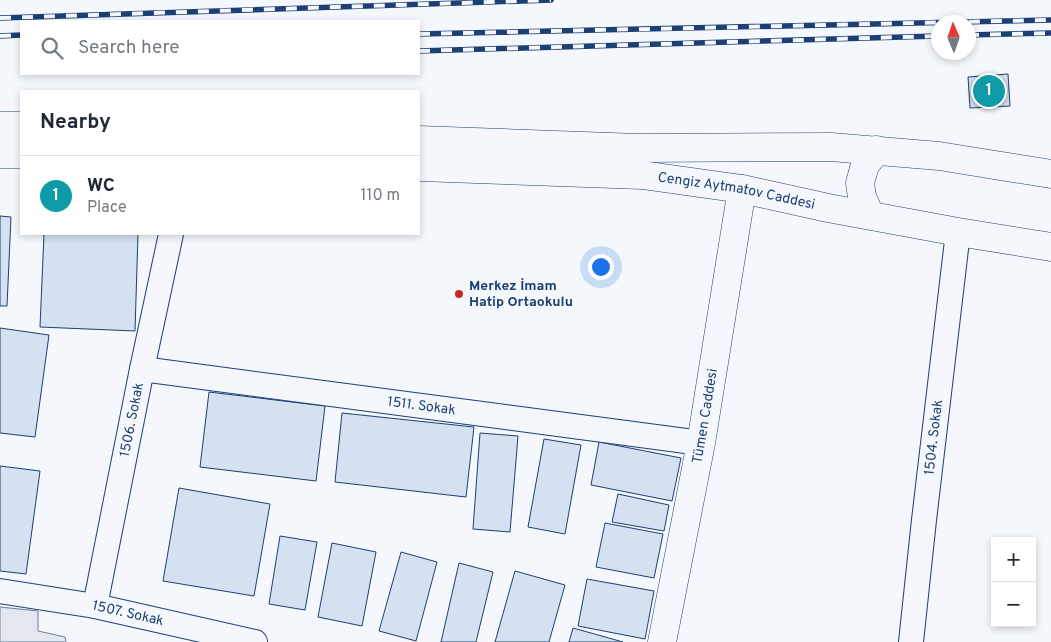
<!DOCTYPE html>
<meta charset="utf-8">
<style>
:root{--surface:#fff;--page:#f6f6f7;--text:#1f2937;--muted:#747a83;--line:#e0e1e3;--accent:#7c3aed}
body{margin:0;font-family:Overpass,sans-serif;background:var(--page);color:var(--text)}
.controls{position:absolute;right:15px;bottom:15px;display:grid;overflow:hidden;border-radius:0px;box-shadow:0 2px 8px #0003}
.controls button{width:45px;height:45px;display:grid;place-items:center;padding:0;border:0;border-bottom:1px solid var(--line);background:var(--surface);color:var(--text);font:25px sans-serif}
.compass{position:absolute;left:931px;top:15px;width:45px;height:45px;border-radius:50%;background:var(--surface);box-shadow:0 2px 8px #0003;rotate:358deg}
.you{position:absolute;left:600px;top:266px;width:18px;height:18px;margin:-12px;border:4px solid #fff;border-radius:50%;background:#1a73e8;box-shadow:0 0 0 8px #1a73e833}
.badge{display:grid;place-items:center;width:32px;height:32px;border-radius:50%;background:var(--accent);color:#fff;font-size:16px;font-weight:700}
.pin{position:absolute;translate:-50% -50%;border:2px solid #fff;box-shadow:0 1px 5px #0006}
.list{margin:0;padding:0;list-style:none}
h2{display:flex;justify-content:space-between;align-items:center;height:65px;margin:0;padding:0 20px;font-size:21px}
h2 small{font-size:16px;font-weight:400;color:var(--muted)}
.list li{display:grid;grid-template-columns:32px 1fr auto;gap:15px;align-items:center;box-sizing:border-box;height:80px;padding:0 20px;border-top:1px solid var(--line)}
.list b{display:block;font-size:19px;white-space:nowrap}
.list p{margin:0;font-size:16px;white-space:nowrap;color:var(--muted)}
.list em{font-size:16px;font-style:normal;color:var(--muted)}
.icon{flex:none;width:28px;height:28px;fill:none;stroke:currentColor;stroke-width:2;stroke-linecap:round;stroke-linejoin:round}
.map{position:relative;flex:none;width:1051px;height:642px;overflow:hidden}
.search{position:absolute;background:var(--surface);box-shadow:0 2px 8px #0003;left:20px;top:20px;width:400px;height:55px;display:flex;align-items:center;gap:12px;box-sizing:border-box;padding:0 18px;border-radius:0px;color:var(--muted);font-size:19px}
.panel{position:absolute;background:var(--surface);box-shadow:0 2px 8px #0003;left:20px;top:90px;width:400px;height:145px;border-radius:0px}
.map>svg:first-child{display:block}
.parking{fill:#e3e8f0;stroke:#687fa3}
.building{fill:#d5e0f0;stroke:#1d3f73}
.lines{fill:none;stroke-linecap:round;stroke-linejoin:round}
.minor-casing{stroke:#1d3f73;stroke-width:26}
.tertiary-casing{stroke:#1d3f73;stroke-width:29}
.primary-casing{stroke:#1d3f73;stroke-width:29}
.minor{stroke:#f4f7fb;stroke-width:24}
.tertiary{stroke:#f4f7fb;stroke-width:28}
.primary{stroke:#f4f7fb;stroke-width:28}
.rail-casing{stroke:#1d3f73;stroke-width:5.5}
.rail{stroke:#f4f7fb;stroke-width:4;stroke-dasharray:11;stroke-linecap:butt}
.poi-dot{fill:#c62828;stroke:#f4f7fb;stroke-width:2}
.labels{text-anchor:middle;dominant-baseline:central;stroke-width:4;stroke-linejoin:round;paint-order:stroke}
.street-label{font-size:14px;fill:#1d3f73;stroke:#f4f7fb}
.poi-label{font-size:14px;font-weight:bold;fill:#1d3f73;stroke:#f4f7fb;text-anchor:start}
</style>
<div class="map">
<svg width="1051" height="642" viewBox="0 0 1051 642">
<rect width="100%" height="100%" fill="#f4f7fb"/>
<path class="parking" d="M0,607L38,611V631L65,637L66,642H0Z"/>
<path class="building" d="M1008,74L1010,106L970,108L968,77Z
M0,216L11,217L7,306H0Z
M44,234H138L135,331L40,327Z
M0,328L49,335L35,437L0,433Z
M209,392L325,406L316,481L200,467Z
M342,413L474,427L466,497L335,482Z
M480,433L518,436L510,532L473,529Z
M544,439L581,445L565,534L528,527Z
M599,442L681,458L672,501L591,485Z
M0,466L40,471L26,574L0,571Z
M179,488L270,504L254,596L163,581Z
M618,494L669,505L664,531L612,522Z
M605,523L663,534L654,578L596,567Z
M280,536L317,542L305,610L269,604Z
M332,543L376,552L362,626L318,617Z
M401,552L437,562L416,641L379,631Z
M459,563L493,572L476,642H441Z
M515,571L565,585L549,642H495Z
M587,579L654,591L645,639L578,626Z
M573,628L623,642H569Z"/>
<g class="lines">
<g class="minor-casing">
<g id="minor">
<path id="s1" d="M142,369L701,443"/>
<path id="s2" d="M0,591L95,606L255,642"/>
<path id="s3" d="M95,606L142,369L171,234"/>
<path id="s4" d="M911,642L924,520L958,232"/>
</g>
</g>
<g class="tertiary-casing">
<g id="tertiary">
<path id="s5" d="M662,642L701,443L742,189"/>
</g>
</g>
<g class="primary-casing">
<g id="primary">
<path d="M0,126H21"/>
<path d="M419,140L639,148L831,147L939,156L1051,174"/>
<path d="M0,154H21"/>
<path id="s6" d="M419,167L642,175L742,189L828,208L958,232L1051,247"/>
<path d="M870,215L862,197L860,183L865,165L877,150"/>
</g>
</g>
<use href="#minor" class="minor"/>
<use href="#tertiary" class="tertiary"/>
<use href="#primary" class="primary"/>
<g class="rail-casing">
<path id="rail" d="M0,18L551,0
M419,34L1051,20
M968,35L1051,33
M0,36L21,35
M419,51L938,36"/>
</g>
<use href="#rail" class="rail"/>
</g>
<circle class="poi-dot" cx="459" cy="294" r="5"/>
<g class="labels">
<g class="street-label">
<text stroke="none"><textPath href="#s6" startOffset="319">Cengiz Aytmatov Caddesi</textPath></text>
<text stroke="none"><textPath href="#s1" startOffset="282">1511. Sokak</textPath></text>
<text stroke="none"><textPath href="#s5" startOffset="230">Tümen Caddesi</textPath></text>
<text stroke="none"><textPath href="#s3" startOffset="190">1506. Sokak</textPath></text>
<text stroke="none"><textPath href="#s4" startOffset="206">1504. Sokak</textPath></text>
<text stroke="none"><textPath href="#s2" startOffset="130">1507. Sokak</textPath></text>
</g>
<g class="poi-label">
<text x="469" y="286">Merkez İmam<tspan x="469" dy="16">Hatip Ortaokulu</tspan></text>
</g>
</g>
</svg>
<div class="controls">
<button>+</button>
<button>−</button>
</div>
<svg class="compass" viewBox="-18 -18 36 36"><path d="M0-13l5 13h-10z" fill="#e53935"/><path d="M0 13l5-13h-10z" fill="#747a83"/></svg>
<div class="you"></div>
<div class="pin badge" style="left:989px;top:91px;background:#0f9aa8">1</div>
<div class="search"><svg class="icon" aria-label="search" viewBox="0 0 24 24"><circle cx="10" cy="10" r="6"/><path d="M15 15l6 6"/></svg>Search here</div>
<section class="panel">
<h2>Nearby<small></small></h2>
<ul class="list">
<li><span class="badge" style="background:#0f9aa8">1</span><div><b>WC</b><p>Place</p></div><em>110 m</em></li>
</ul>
</section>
</div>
